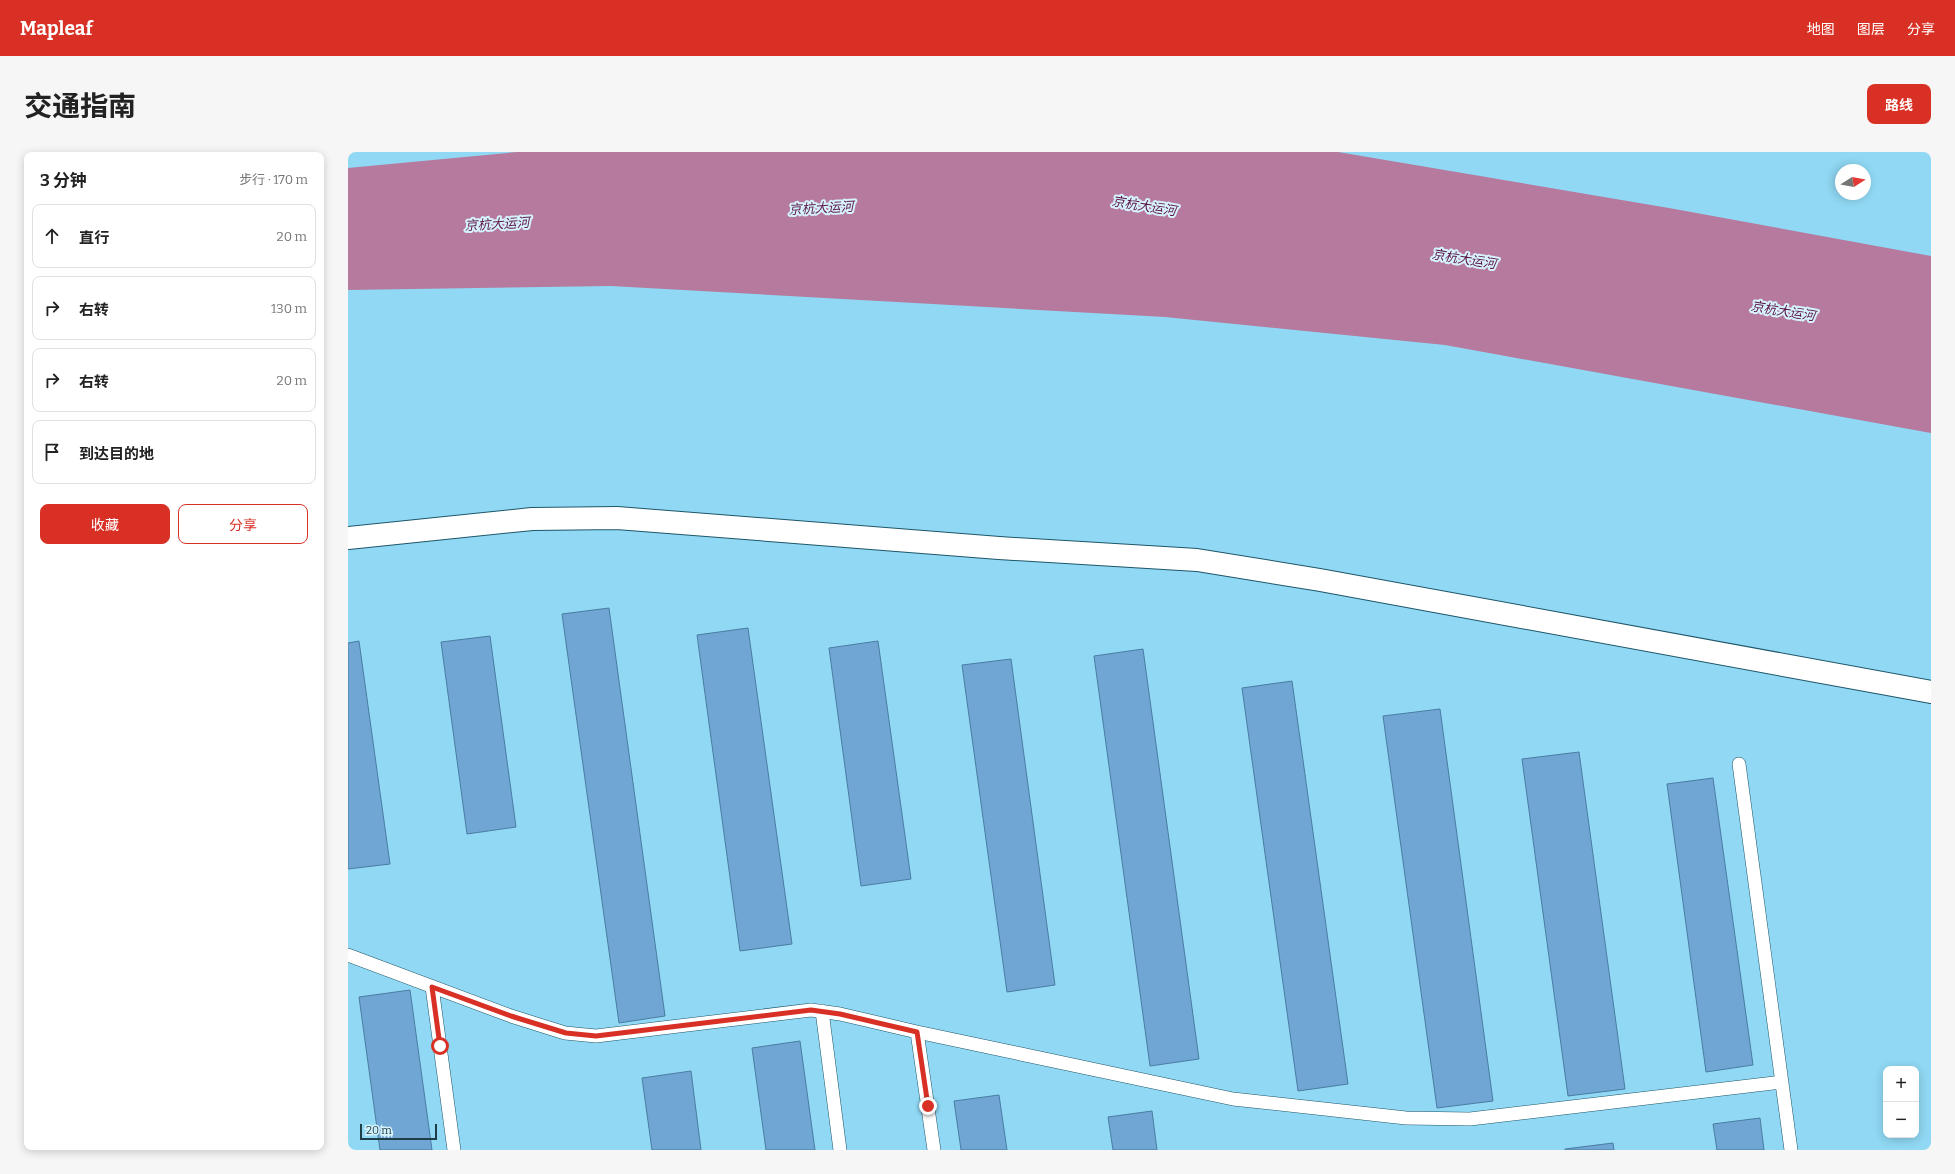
<!DOCTYPE html>
<html lang="zh">
<meta charset="utf-8">
<style>
:root{--surface:#fff;--page:#f6f6f6;--text:#222;--muted:#767676;--line:#e0e0e0;--accent:#d93025}
body{margin:0;font-family:Bitter,"Noto Sans SC",serif;background:var(--page);color:var(--text)}
.controls{position:absolute;right:12px;bottom:12px;display:grid;overflow:hidden;border-radius:8px;box-shadow:0 2px 10px #0003}
.controls button{width:36px;height:36px;display:grid;place-items:center;padding:0;border:0;border-bottom:1px solid var(--line);background:var(--surface);color:var(--text);font:20px sans-serif}
.compass{position:absolute;left:1487px;top:12px;width:36px;height:36px;border-radius:50%;background:var(--surface);box-shadow:0 2px 10px #0003;rotate:79deg}
.scale{position:absolute;left:12px;bottom:10px;width:77px;box-sizing:border-box;padding-left:4px;border:2px solid #1f3d47;border-top:0;font-size:11px;line-height:14px;white-space:nowrap;color:#1f3d47;-webkit-text-stroke:3px #d6f2fd;paint-order:stroke}
.stop{position:absolute;width:12px;height:12px;margin:-9px;border:3px solid #d93025;border-radius:50%;background:#fff}
.stop.end{background:#d93025;border-color:#fff;box-shadow:0 1px 4px #0008}
.list{margin:0;padding:0;list-style:none}
h2{display:flex;justify-content:space-between;align-items:center;height:52px;margin:0;padding:0 16px;font-size:17px}
h2 small{font-size:13px;font-weight:400;color:var(--muted)}
.list li{display:grid;grid-template-columns:26px 1fr auto;gap:12px;align-items:center;box-sizing:border-box;height:64px;margin:0 8px 8px;padding:0 8px;border:1px solid var(--line);border-radius:8px}
.list b{display:block;font-size:15px;white-space:nowrap}
.list em{font-size:13px;font-style:normal;color:var(--muted)}
.actions{display:flex;gap:8px;padding:12px 16px}
.actions a{flex:1;padding:9px 0;border:1px solid var(--accent);border-radius:8px;text-align:center;font-size:14px;color:var(--accent)}
.actions .main{background:var(--accent);color:#fff}
.icon{flex:none;width:22px;height:22px;fill:none;stroke:currentColor;stroke-width:2;stroke-linecap:round;stroke-linejoin:round}
.map{position:relative;flex:none;width:1583px;height:998px;overflow:hidden;border-radius:8px}
header{display:flex;align-items:center;gap:24px;box-sizing:border-box;height:56px;padding:0 20px;background:var(--accent);color:#fff}
header strong{font-size:19px}
nav{display:flex;gap:22px;margin-inline-start:auto;font-size:14px}
.intro{display:flex;align-items:center;justify-content:space-between;box-sizing:border-box;height:96px;padding:0 24px}
h1{margin:0;font-size:28px}
.button{padding:10px 18px;border-radius:8px;background:var(--accent);color:#fff;font-size:14px;font-weight:700}
main{display:flex;gap:24px;padding:0 24px}
aside{flex:1;background:var(--surface);border-radius:8px;box-shadow:0 2px 10px #0003}
.map>svg:first-child{display:block}
.water{fill:#b67a9e}
.building{fill:#6fa6d3;stroke:#4b7ca3}
.lines{fill:none;stroke-linecap:round;stroke-linejoin:round}
.lane-casing{stroke:#1e5669;stroke-width:14}
.street-casing{stroke:#1e5669;stroke-width:24}
.lane{stroke:#fff;stroke-width:13}
.street{stroke:#fff;stroke-width:22}
.route{stroke:#d93025;stroke-width:5}
.labels{text-anchor:middle;dominant-baseline:central;stroke-width:4;stroke-linejoin:round;paint-order:stroke}
.water-label{font-size:13px;font-style:italic;fill:#5d1546;stroke:#d6f2fd}
</style>
<header>
<strong>Mapleaf</strong>
<nav><a>地图</a><a>图层</a><a>分享</a></nav>
</header>
<div class="intro"><h1>交通指南</h1><a class="button">路线</a></div>
<main>
<aside>
<h2>3 分钟<small>步行 · 170 m</small></h2>
<ul class="list">
<li><svg class="icon" aria-label="ahead" viewBox="0 0 24 24"><path d="M12 20V5M6 11l6-6 6 6"/></svg><div><b>直行</b></div><em>20 m</em></li>
<li><svg class="icon" aria-label="right" viewBox="0 0 24 24"><path d="M7 20v-9h11M14 6l5 5-5 5"/></svg><div><b>右转</b></div><em>130 m</em></li>
<li><svg class="icon" aria-label="right" viewBox="0 0 24 24"><path d="M7 20v-9h11M14 6l5 5-5 5"/></svg><div><b>右转</b></div><em>20 m</em></li>
<li><svg class="icon" aria-label="arrive" viewBox="0 0 24 24"><path d="M6 21V4h12l-3 4 3 4H6"/></svg><div><b>到达目的地</b></div></li>
</ul>
<div class="actions"><a class="main">收藏</a><a>分享</a></div>
</aside>
<div class="map">
<svg width="1583" height="998" viewBox="0 0 1583 998">
<rect width="100%" height="100%" fill="#90d8f3"/>
<path class="water" d="M169,0H990L1321,56L1583,104V281L1097,193L817,165L263,134L0,138V16Z"/>
<path class="building" d="M261,456L317,864L271,871L214,462Z
M400,476L444,792L392,799L349,483Z
M142,484L168,675L119,682L93,490Z
M11,489L42,712L0,717V491Z
M530,489L563,727L513,734L481,496Z
M795,497L851,907L802,914L746,504Z
M663,507L707,833L659,840L614,513Z
M944,529L1000,932L950,939L894,536Z
M1092,557L1145,949L1089,956L1035,564Z
M1231,600L1277,937L1220,944L1174,607Z
M1365,626L1405,913L1358,920L1319,632Z
M62,838L84,998H32L11,845Z
M452,889L467,998H418L404,896Z
M343,919L353,998H304L294,926Z
M651,943L659,998H613L606,949Z
M804,959L809,998H765L760,965Z
M1412,966L1416,998H1369L1365,972Z
M1265,991L1266,998H1217V997Z"/>
<g class="lines">
<g class="lane-casing">
<path id="lane" d="M1391,612L1443,998
M0,803L163,864L217,881L248,884L463,858L492,862L569,880L885,947L1058,966L1122,967L1434,930
M84,835L106,998
M474,859L492,998
M569,880L586,998"/>
</g>
<g class="street-casing">
<path id="street" d="M0,386L184,367L269,366L651,396L849,408L972,428L1583,540"/>
</g>
<use href="#lane" class="lane"/>
<use href="#street" class="street"/>
</g>
<g class="lines">
<path class="route" d="M92,894L84,835L163,864L218,881L248,884L463,858L492,862L569,880L580,954"/>
</g>
<g class="labels">
<g class="water-label">
<text transform="translate(796 54) rotate(9)">京杭大运河</text>
<text transform="translate(473 56) rotate(-3)">京杭大运河</text>
<text transform="translate(149 72) rotate(-3)">京杭大运河</text>
<text transform="translate(1116 107) rotate(9)">京杭大运河</text>
<text transform="translate(1435 159) rotate(9)">京杭大运河</text>
</g>
</g>
</svg>
<div class="controls">
<button>+</button>
<button>−</button>
</div>
<svg class="compass" viewBox="-18 -18 36 36"><path d="M0-13l5 13h-10z" fill="#e53935"/><path d="M0 13l5-13h-10z" fill="#767676"/></svg>
<div class="scale">20 m</div>
<div class="stop" style="left:92px;top:894px"></div>
<div class="stop end" style="left:580px;top:954px"></div>
</div>
</main>
